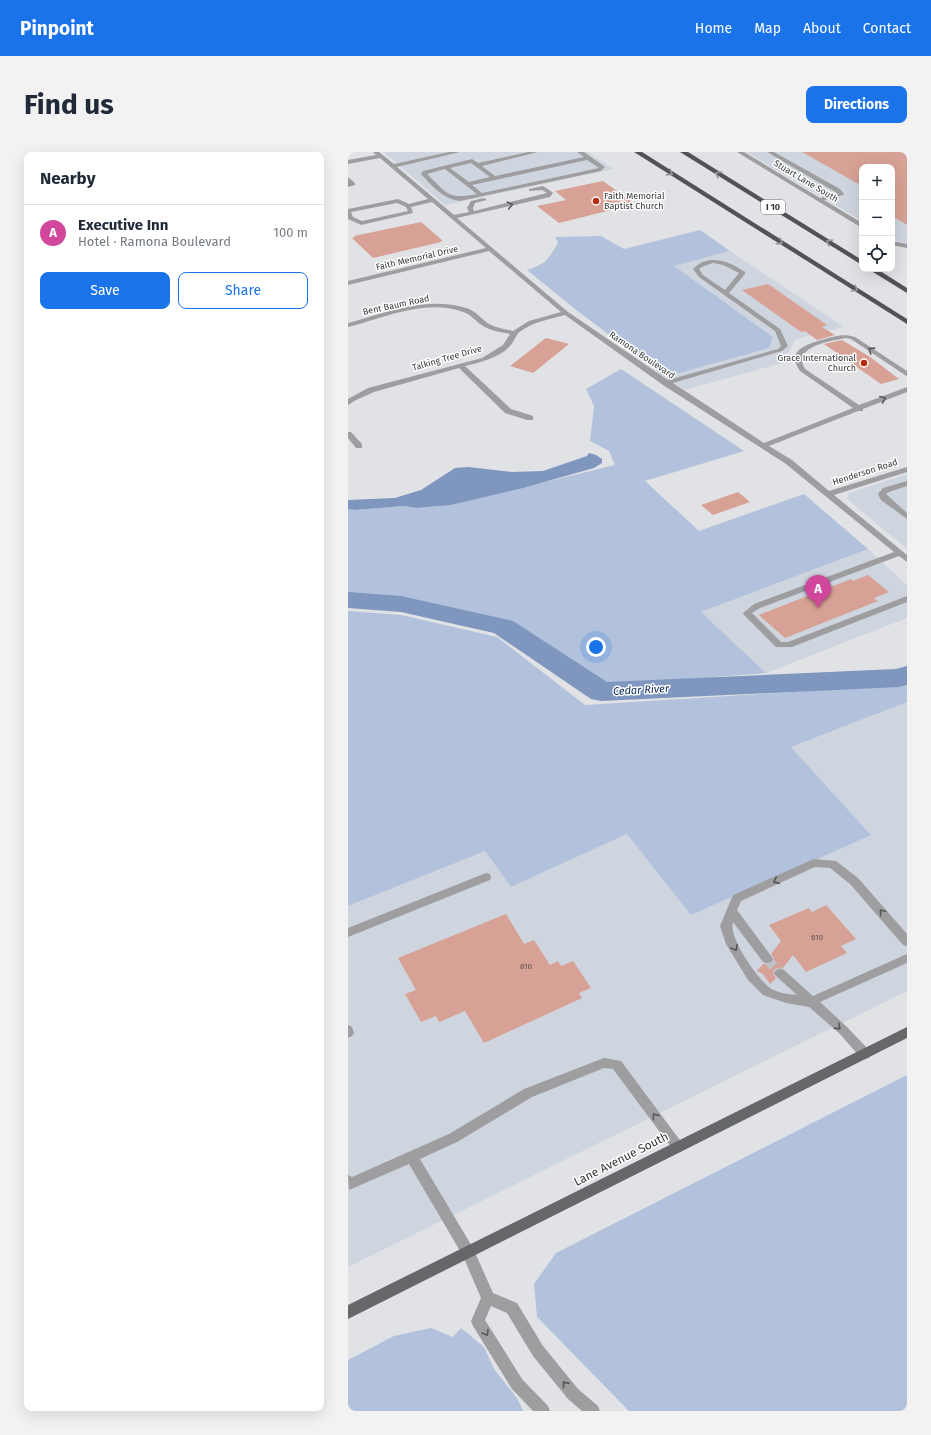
<!DOCTYPE html>
<meta charset="utf-8">
<style>
:root{--surface:#fff;--page:#f2f2f3;--text:#1f2937;--muted:#747a83;--line:#e0e1e3;--accent:#1a73e8}
body{margin:0;font-family:"Fira Sans",sans-serif;background:var(--page);color:var(--text)}
.controls{position:absolute;right:12px;top:12px;display:grid;overflow:hidden;border-radius:8px;box-shadow:0 4px 16px #0002}
.controls button{width:36px;height:36px;display:grid;place-items:center;padding:0;border:0;border-bottom:1px solid var(--line);background:var(--surface);color:var(--text);font:20px sans-serif}
.you{position:absolute;left:248px;top:495px;width:14px;height:14px;margin:-10px;border:3px solid #fff;border-radius:50%;background:#1a73e8;box-shadow:0 0 0 6px #1a73e833}
.badge{display:grid;place-items:center;width:26px;height:26px;border-radius:50%;background:var(--accent);color:#fff;font-size:13px;font-weight:700}
.pin{position:absolute;translate:-50% -33px;filter:drop-shadow(0 1px 2px #0008)}
.pin::after{content:'';position:absolute;top:21px;width:14px;height:12px;background:inherit;clip-path:polygon(0 0,100% 0,50% 100%)}
.list{margin:0;padding:0;list-style:none}
h2{display:flex;justify-content:space-between;align-items:center;height:52px;margin:0;padding:0 16px;font-size:17px}
h2 small{font-size:13px;font-weight:400;color:var(--muted)}
.list li{display:grid;grid-template-columns:26px 1fr auto;gap:12px;align-items:center;box-sizing:border-box;height:56px;padding:0 16px;border-top:1px solid var(--line)}
.list b{display:block;font-size:15px;white-space:nowrap}
.list p{margin:0;font-size:13px;white-space:nowrap;color:var(--muted)}
.list em{font-size:13px;font-style:normal;color:var(--muted)}
.actions{display:flex;gap:8px;padding:12px 16px}
.actions a{flex:1;padding:9px 0;border:1px solid var(--accent);border-radius:8px;text-align:center;font-size:14px;color:var(--accent)}
.actions .main{background:var(--accent);color:#fff}
.icon{flex:none;width:22px;height:22px;fill:none;stroke:currentColor;stroke-width:2;stroke-linecap:round;stroke-linejoin:round}
.map{position:relative;flex:none;width:559px;height:1259px;overflow:hidden;border-radius:8px}
header{display:flex;align-items:center;gap:24px;box-sizing:border-box;height:56px;padding:0 20px;background:var(--accent);color:#fff}
header strong{font-size:19px}
nav{display:flex;gap:22px;margin-inline-start:auto;font-size:14px}
.intro{display:flex;align-items:center;justify-content:space-between;box-sizing:border-box;height:96px;padding:0 24px}
h1{margin:0;font-size:28px}
.button{padding:10px 18px;border-radius:8px;background:var(--accent);color:#fff;font-size:14px;font-weight:700}
main{display:flex;gap:24px;padding:0 24px}
aside{flex:1;background:var(--surface);border-radius:8px;box-shadow:0 4px 16px #0002}
.map>svg:first-child{display:block}
.built{fill:#cfd5df}
.green{fill:#b2c2dc}
.water{fill:#7f96bf}
.lines{fill:none;stroke-linecap:round;stroke-linejoin:round}
.river{fill:#7f96bf;fill-rule:evenodd}
.building{fill:#d7a195}
.minor-tunnel{stroke:#bec0c3;stroke-width:10;stroke-dasharray:10 5;stroke-linecap:butt}
.minor{fill:#9e9ea0;fill-rule:evenodd}
.major{fill:#656769;fill-rule:evenodd}
.highway{fill:#525356;fill-rule:evenodd}
.oneway{stroke:#97989a}
.oneway2{stroke:#565758}
.poi-dot{fill:#b62b0e;stroke:#fff;stroke-width:1.5}
.labels{text-anchor:middle;dominant-baseline:central;stroke-width:3;stroke-linejoin:round;paint-order:stroke}
.number-label{font-size:8px;fill:#5f5250}
.far-street-label{font-size:9px;fill:#373839;stroke:#fff}
.far-poi-label{font-size:9px;fill:#373839;stroke:#fff;text-anchor:start}
.shield{fill:#fff;stroke:#737474;stroke-width:1}
.shield-label{font-size:9px;font-weight:bold;fill:#373839}
.water-label{font-size:11px;font-style:italic;fill:#132f62;stroke:#fff}
.near-street-label{font-size:12px;fill:#373839;stroke:#fff}
</style>
<header>
<strong>Pinpoint</strong>
<nav><a>Home</a><a>Map</a><a>About</a><a>Contact</a></nav>
</header>
<div class="intro"><h1>Find us</h1><a class="button">Directions</a></div>
<main>
<aside>
<h2>Nearby<small></small></h2>
<ul class="list">
<li><span class="badge" style="background:#d1479c">A</span><div><b>Executive Inn</b><p>Hotel · Ramona Boulevard</p></div><em>100 m</em></li>
</ul>
<div class="actions"><a class="main">Save</a><a>Share</a></div>
</aside>
<div class="map">
<svg width="559" height="1259" viewBox="0 0 559 1259">
<rect width="100%" height="100%" fill="#e0e2e5"/>
<path class="built" d="M36,0H240L265,17L97,53Z
M398,0H559V92L544,87V15H514V69Z
M382,99L496,175L448,187L434,211L337,238L317,225L421,196L425,185L325,114Z
M559,322V397L499,347L501,341Z
M520,397L559,433V466L418,521L353,460Z
M559,550V839L0,1115V754L137,698L163,735L279,682H522L443,595Z"/>
<path class="green" d="M352,78L382,99L326,114L425,185L421,196L317,225L227,157L179,118C199,111 199,109 210,91L207,85L253,84L276,97Z
M273,217L396,299L297,329L351,379L456,342L520,397L353,460L418,521L260,533L160,471L56,447L0,442V357L7,358L56,354L68,356L103,353L267,313L261,299L242,289L246,254L238,237Z
M0,459L53,463L149,485L237,553L557,533L559,535V550L443,595L523,683L343,763L279,682L163,735L137,699L0,754Z
M559,923V1259H281L189,1165L186,1132L208,1101Z
M83,1176L105,1185L113,1176L136,1195L146,1217L169,1246L175,1259H2L0,1254V1208L46,1184Z"/>
<path class="water" d="M241,301L248,303L254,307V311L246,316L175,336L103,353L68,356L56,354L7,358L0,357V348L47,346L73,338L107,316L120,315L164,320L195,319L239,304Z"/>
<g class="lines">
<path class="river" d="M0,440L53,444L165,469L259,530L548,517L559,514V533L551,535L253,549L243,547L146,481L53,460L0,456Z"/>
</g>
<path class="building" d="M454,0H559V73L544,64V15H514V34Z
M255,29L287,52L211,71L189,54L218,48L207,39Z
M73,70L95,89H92L93,90L25,106L4,86L7,85L6,84Z
M420,132L479,173L474,175L487,183L469,188L457,179L453,180L394,138Z
M198,186L221,192L185,221L162,214Z
M494,188L522,205L551,227L533,232L476,192Z
M390,340L402,350L365,363L353,353Z
M520,423L541,440L526,446L530,449L437,486L411,463L503,427L505,429Z
M478,753L508,787L493,794L499,801L458,820L445,803L435,816L427,817L425,822L428,826L422,832L415,822L409,819L415,812H419L424,811L426,806L423,802L433,789L421,773L461,756L464,760Z
M158,762L176,792L186,788L202,813L210,809L213,814L225,809L243,836L231,841L234,846L136,891L117,859L91,870L88,864L73,870L57,842L68,838L50,806Z"/>
<g class="lines">
<path class="minor-tunnel" d="M419,807L432,821"/>
<path class="minor" d="M25,0H31L46,12L101,0H112L49,15L106,63L121,60L119,56L123,49L136,46L139,48L127,51L125,56L126,59L199,41L194,38L181,39V37L195,34L204,40L205,41L202,45L109,66L220,160L320,228L430,197L433,194L427,179L351,125L345,117C360,101 381,109 397,120V122L381,141L432,177L440,194L434,199L325,231L416,291L505,256L452,219C438,199 457,193 473,188C486,185 494,181 507,185L559,219V224L557,223L503,187L498,186C483,189 444,194 457,217L511,253L559,235V240L515,257V259H510L421,294L444,308L481,339L559,315V320L486,343L559,403V410L551,404L412,456L404,461L433,490H440L559,444V450L444,495H428L396,463L395,461L406,452L546,400L438,312L315,233L217,163C202,167 185,170 173,179C167,183 167,189 162,194C151,206 133,210 117,214L163,257L185,264V268H179L157,261L111,216L26,240L8,248L0,253V247L20,236L134,206L155,193L162,182C153,180 143,179 135,174C128,170 123,162 115,160C78,146 36,166 0,175V171C38,161 78,144 118,156C128,159 133,167 141,172C148,176 157,177 165,179L181,169L213,160L141,99L0,133V129L138,96L84,50L63,55L65,61L13,73L0,67V57L50,47L61,52L80,47L32,6L0,12V8L28,3ZM49,51L58,55L60,59L14,69L5,65L3,60ZM365,111L375,113L391,121L377,138L355,123L351,117L356,114Z
M180,0H190L134,14L147,24L236,5L229,0H236L257,15L253,19L112,49C95,47 84,34 73,22L75,19L124,7L130,11ZM239,8L251,16L134,41L124,33ZM123,11L142,25L121,30L102,16ZM97,17L129,42C99,48 99,41 79,22Z
M389,0H396L472,46L489,41L419,0H426L492,37L496,42L495,43L476,48L514,71V76Z
M0,25L7,31V33L0,35Z
M544,89L559,92V96L544,93Z
M0,280H3L14,292V296H8L0,286Z
M559,329V334L541,340L538,342L559,361V367L533,348L530,342L535,336Z
M466,707L488,709L510,726L559,782V794L555,793L502,732L482,716L467,715L393,749L389,758L423,804L425,807L423,810L419,811L415,810L385,770C380,785 409,826 422,836C429,841 441,842 449,843L428,824L426,821L428,818L432,817L436,818L465,844L559,802V811L472,850L499,875L521,898L523,902L521,906L517,907L513,906L491,881L461,855L438,851L415,843L400,828L378,792L372,774L385,743Z
M138,721L142,722L143,725L142,728L0,785V776Z
M0,873L4,875L6,881L4,884L0,886Z
M256,906L273,909L334,991L336,995L334,999L330,1001L326,999L265,917L256,916L184,945L109,990L72,1007L125,1096L145,1141L169,1151L195,1194L230,1237L250,1254L252,1259H234L220,1247L185,1204L159,1161L143,1154L137,1168L174,1227L200,1254L202,1259H185L164,1237L125,1174L123,1169L133,1146L115,1104L61,1012L1,1038L0,1023L4,1025L101,982L176,937Z"/>
<path class="major" d="M559,875V886L0,1167V1153Z"/>
<path class="highway" d="M286,0H294L559,167V172Z
M332,0H340L514,108V113Z
M520,117H529L559,136V141Z"/>
</g>
<defs><path id="oneway-chevron" d="M-2-3.5L2.5 0L-2 3.5" fill="none" stroke-width="1.6" stroke-linecap="round" stroke-linejoin="round"/></defs>
<g class="oneway">
<use href="#oneway-chevron" transform="translate(322 21) rotate(32)"/>
<use href="#oneway-chevron" transform="translate(370 22) rotate(-148)"/>
<use href="#oneway-chevron" transform="translate(432 90) rotate(32)"/>
<use href="#oneway-chevron" transform="translate(481 90) rotate(-148)"/>
<use href="#oneway-chevron" transform="translate(507 137) rotate(32)"/>
</g>
<g class="oneway2">
<use href="#oneway-chevron" transform="translate(162 53) rotate(-12)"/>
<use href="#oneway-chevron" transform="translate(523 198) rotate(-147)"/>
<use href="#oneway-chevron" transform="translate(535 247) rotate(-22)"/>
<use href="#oneway-chevron" transform="translate(428 729) rotate(156)"/>
<use href="#oneway-chevron" transform="translate(534 760) rotate(-131)"/>
<use href="#oneway-chevron" transform="translate(387 796) rotate(61)"/>
<use href="#oneway-chevron" transform="translate(490 875) rotate(41)"/>
<use href="#oneway-chevron" transform="translate(307 964) rotate(-127)"/>
<use href="#oneway-chevron" transform="translate(138 1181) rotate(59)"/>
<use href="#oneway-chevron" transform="translate(217 1232) rotate(-129)"/>
</g>
<g class="poi-dot">
<circle cx="248" cy="49" r="4"/>
<circle cx="516" cy="211" r="4"/>
</g>
<g class="labels">
<g class="number-label">
<text x="469" y="785">610</text>
<text x="178" y="814">810</text>
</g>
<g class="far-street-label">
<text transform="translate(458 29) rotate(31)">Stuart Lane South</text>
<text transform="translate(69 106) rotate(-13)">Faith Memorial Drive</text>
<text transform="translate(48 153) rotate(-12)">Bent Baum Road</text>
<text transform="translate(294 203) rotate(34)">Ramona Boulevard</text>
<text transform="translate(99 206) rotate(-16)">Talking Tree Drive</text>
<text transform="translate(517 320) rotate(-18)">Henderson Road</text>
</g>
<g class="far-poi-label">
<text x="256" y="44">Faith Memorial<tspan x="256" dy="10">Baptist Church</tspan></text>
<text x="508" y="206" text-anchor="end">Grace International<tspan x="508" dy="10">Church</tspan></text>
</g>
<rect class="shield" x="413" y="48" width="24" height="14" rx="3"/>
<g class="shield-label">
<text x="425" y="55">I 10</text>
</g>
<g class="water-label">
<text transform="translate(293 538) rotate(-3)">Cedar River</text>
</g>
<g class="near-street-label">
<text transform="translate(273 1007) rotate(-27)">Lane Avenue South</text>
</g>
</g>
</svg>
<div class="controls">
<button>+</button>
<button>−</button>
<button><svg class="icon" aria-label="locate" viewBox="0 0 24 24"><circle cx="12" cy="12" r="6"/><path d="M12 2v4M12 18v4M2 12h4M18 12h4"/></svg></button>
</div>
<div class="you"></div>
<div class="pin badge" style="left:470px;top:456px;background:#d1479c">A</div>
</div>
</main>
